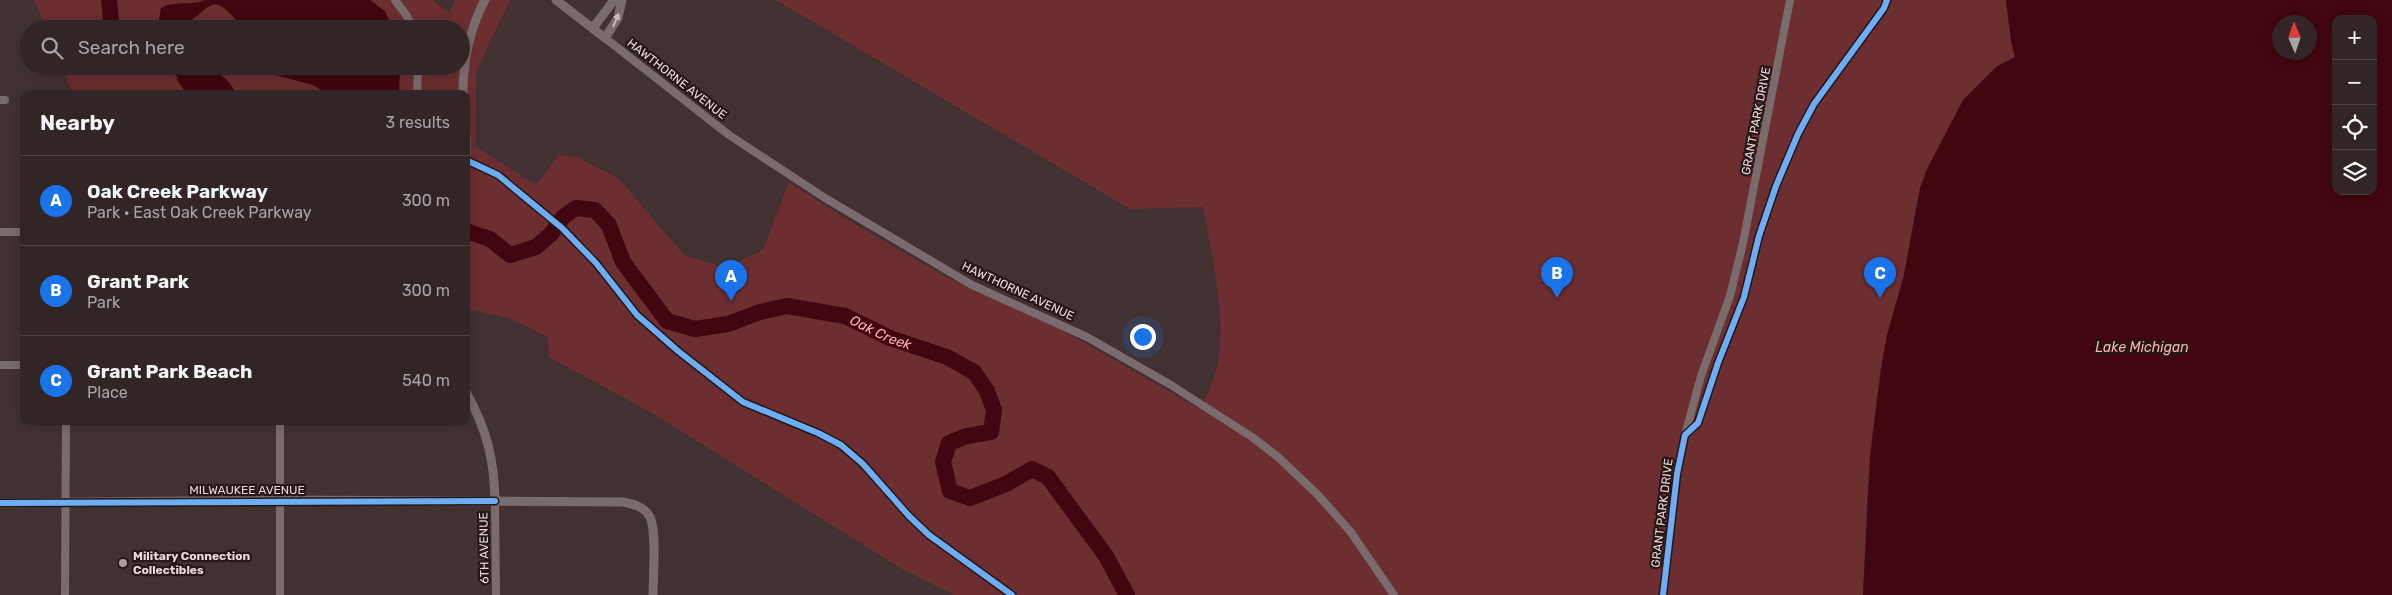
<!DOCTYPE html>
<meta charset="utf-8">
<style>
:root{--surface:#322525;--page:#3a2d2d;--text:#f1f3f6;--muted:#a8a5a7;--line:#4d4242;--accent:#1a73e8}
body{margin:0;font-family:Rubik,sans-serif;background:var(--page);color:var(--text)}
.controls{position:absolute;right:15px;top:15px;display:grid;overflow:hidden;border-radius:10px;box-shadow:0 2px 12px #0003}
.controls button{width:45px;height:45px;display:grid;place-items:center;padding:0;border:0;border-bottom:1px solid var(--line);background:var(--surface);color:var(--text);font:25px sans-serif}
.compass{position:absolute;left:2272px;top:15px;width:45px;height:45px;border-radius:50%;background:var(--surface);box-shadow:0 2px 12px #0003;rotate:358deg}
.you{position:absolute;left:1142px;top:336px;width:18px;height:18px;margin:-12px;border:4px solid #fff;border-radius:50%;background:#1a73e8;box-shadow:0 0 0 8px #1a73e833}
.badge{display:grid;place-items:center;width:32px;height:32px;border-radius:50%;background:var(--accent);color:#fff;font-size:16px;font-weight:700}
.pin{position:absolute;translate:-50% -41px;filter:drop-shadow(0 1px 2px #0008)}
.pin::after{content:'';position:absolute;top:26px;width:18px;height:15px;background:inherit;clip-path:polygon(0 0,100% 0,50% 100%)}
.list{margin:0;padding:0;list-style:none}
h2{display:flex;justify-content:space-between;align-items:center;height:65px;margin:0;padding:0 20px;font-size:21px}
h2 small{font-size:16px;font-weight:400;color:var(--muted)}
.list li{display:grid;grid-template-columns:32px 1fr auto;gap:15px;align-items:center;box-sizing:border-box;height:90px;padding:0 20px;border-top:1px solid var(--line)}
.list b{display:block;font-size:19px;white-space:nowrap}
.list p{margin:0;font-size:16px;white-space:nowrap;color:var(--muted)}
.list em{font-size:16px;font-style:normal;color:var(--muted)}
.icon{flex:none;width:28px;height:28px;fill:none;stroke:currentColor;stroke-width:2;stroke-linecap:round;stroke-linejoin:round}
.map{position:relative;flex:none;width:2392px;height:595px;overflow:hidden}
.search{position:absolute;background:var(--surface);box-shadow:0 2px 12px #0003;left:20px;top:20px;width:450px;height:55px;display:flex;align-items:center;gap:12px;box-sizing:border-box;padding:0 18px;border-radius:28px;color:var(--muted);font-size:19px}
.panel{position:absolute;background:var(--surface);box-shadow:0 2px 12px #0003;left:20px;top:90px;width:450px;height:335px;border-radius:10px}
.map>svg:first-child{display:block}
.green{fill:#6c2e31}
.water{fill:#420610;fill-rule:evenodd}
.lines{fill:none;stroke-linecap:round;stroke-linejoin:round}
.river{stroke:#420610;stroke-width:16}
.minor{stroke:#7a6c6c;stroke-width:8}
.tertiary{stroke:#7a6c6c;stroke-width:9}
.cycleway-casing{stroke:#261717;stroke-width:9}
.cycleway{stroke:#6dadf4;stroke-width:6}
.oneway{fill:#d0bcbc}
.poi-dot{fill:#b09c9c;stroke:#261717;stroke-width:2}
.labels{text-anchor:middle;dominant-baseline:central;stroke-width:4.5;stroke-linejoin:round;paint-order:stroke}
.street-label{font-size:12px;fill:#ecd6d6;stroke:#261717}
.poi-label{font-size:12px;font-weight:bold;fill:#ecd6d6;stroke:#261717;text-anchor:start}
.water-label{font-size:14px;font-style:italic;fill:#faafaf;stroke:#261717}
</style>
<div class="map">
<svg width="2392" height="595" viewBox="0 0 2392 595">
<rect width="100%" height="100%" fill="#423131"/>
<path class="green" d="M34,0H433L449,13L455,0H510L476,72V147L536,185L559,155L577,157L618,178L684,255L726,268L763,250L789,182L843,217L944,276L1064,331L1200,409C1208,392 1217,374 1219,355C1225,306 1211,255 1203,207L1130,209L776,0H2006L2011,41L2015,57L1996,67L1963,100L1917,201L1904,275L1887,335L1874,419L1867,496L1863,595H954L902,569L652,413L549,357L548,337L509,318L466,309V94H78L72,91L62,66H461V29H46Z"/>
<path class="water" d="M205,0H370L385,11L393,29H245C237,22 229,10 219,5C201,0 196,35 161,23L159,19L161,8C175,0 190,6 205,0Z
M2006,0H2392V595H1863L1870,456L1881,368L1887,335L1904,275L1920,188L1927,169L1963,100L1996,67L2015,57L2011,41ZM2336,19H2373V191H2336ZM2310,22V52H2280V22Z
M260,66H400L399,94H327L313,85L271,74L263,71Z
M199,69C217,69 229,78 236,94H187L176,79Z"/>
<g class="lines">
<g class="river">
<path d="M109,0L112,29"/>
<path d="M178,66L203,94"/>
<path id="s1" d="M466,231L490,239L510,255L536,247L551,234L563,217L576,208L595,210L609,225L623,262L667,321L695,329L728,324L760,312L787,306L845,316L890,338L947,357L974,372L987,391L994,410L991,432L967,436L949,443L943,462L950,491L970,498L1006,484L1032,469L1048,477L1106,556L1127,595"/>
</g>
<path class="minor" d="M395,0L407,16L413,29
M605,38L729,135L825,198L972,285L1087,337L1171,385L1252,437L1278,457L1318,495L1350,531L1394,595
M417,94L418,66
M0,100H5
M466,160L498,175L562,228L596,263L637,315L678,351L743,402L818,433L841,445L863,464L909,516L929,535L1012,595
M0,232H24
M0,365H24
M495,501L496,595
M65,595L66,421
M280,595V421
M1663,595L1677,474L1685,435L1701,376L1730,296L1743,243L1790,0"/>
<path class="tertiary" d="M556,0L605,38L618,18L622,0
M593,28L614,0
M463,94C463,60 469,30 485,0
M466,136V153
M466,392C487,430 494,458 495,501
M0,503L280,500L624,502C633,504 645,507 650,517C657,532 653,577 653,595"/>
<g class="cycleway-casing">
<path id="cycleway" d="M466,160L498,175L562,228L596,263L637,315L678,351L743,402L818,433L841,445L863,464L909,516L929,535L1012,595
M0,503L495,501
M1663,595L1677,474L1685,435L1698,423L1718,363L1744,297L1759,236L1776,186L1798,134L1814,104L1884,8L1887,0"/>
</g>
<use href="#cycleway" class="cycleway"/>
</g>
<defs><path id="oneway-solid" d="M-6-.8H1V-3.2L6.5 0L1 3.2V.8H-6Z" transform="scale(1.25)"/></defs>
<use class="oneway" href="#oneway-solid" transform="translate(616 20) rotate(-67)"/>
<circle class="poi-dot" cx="123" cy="563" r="5"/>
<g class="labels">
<g class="street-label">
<text transform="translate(677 79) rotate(38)">HAWTHORNE AVENUE</text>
<text transform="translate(1756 121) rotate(-79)">GRANT PARK DRIVE</text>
<text transform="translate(1018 291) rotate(25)">HAWTHORNE AVENUE</text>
<text x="247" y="490">MILWAUKEE AVENUE</text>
<text transform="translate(1662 513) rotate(-83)">GRANT PARK DRIVE</text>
<text transform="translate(484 548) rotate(-91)">6TH AVENUE</text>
</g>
<g class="poi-label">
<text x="133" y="556">Military Connection<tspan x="133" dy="14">Collectibles</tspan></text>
</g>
<g class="water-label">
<text stroke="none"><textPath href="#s1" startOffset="510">Oak Creek</textPath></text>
<text x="2142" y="347">Lake Michigan</text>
</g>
</g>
</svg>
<div class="controls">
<button>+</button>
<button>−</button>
<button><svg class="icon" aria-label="locate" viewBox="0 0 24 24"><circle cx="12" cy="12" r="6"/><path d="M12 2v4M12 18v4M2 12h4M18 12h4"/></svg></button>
<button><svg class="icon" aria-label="layers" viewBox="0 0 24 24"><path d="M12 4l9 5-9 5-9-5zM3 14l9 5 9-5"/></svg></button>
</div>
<svg class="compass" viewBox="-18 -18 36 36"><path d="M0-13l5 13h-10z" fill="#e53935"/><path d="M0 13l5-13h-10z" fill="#a8a5a7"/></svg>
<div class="you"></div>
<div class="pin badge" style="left:731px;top:301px">A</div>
<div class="pin badge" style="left:1557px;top:298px">B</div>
<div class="pin badge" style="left:1880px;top:298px">C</div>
<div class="search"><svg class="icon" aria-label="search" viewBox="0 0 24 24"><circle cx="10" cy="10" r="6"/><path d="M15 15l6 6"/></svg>Search here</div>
<section class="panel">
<h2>Nearby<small>3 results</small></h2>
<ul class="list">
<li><span class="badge">A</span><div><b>Oak Creek Parkway</b><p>Park · East Oak Creek Parkway</p></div><em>300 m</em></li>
<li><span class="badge">B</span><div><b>Grant Park</b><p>Park</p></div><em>300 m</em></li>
<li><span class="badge">C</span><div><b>Grant Park Beach</b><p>Place</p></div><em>540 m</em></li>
</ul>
</section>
</div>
